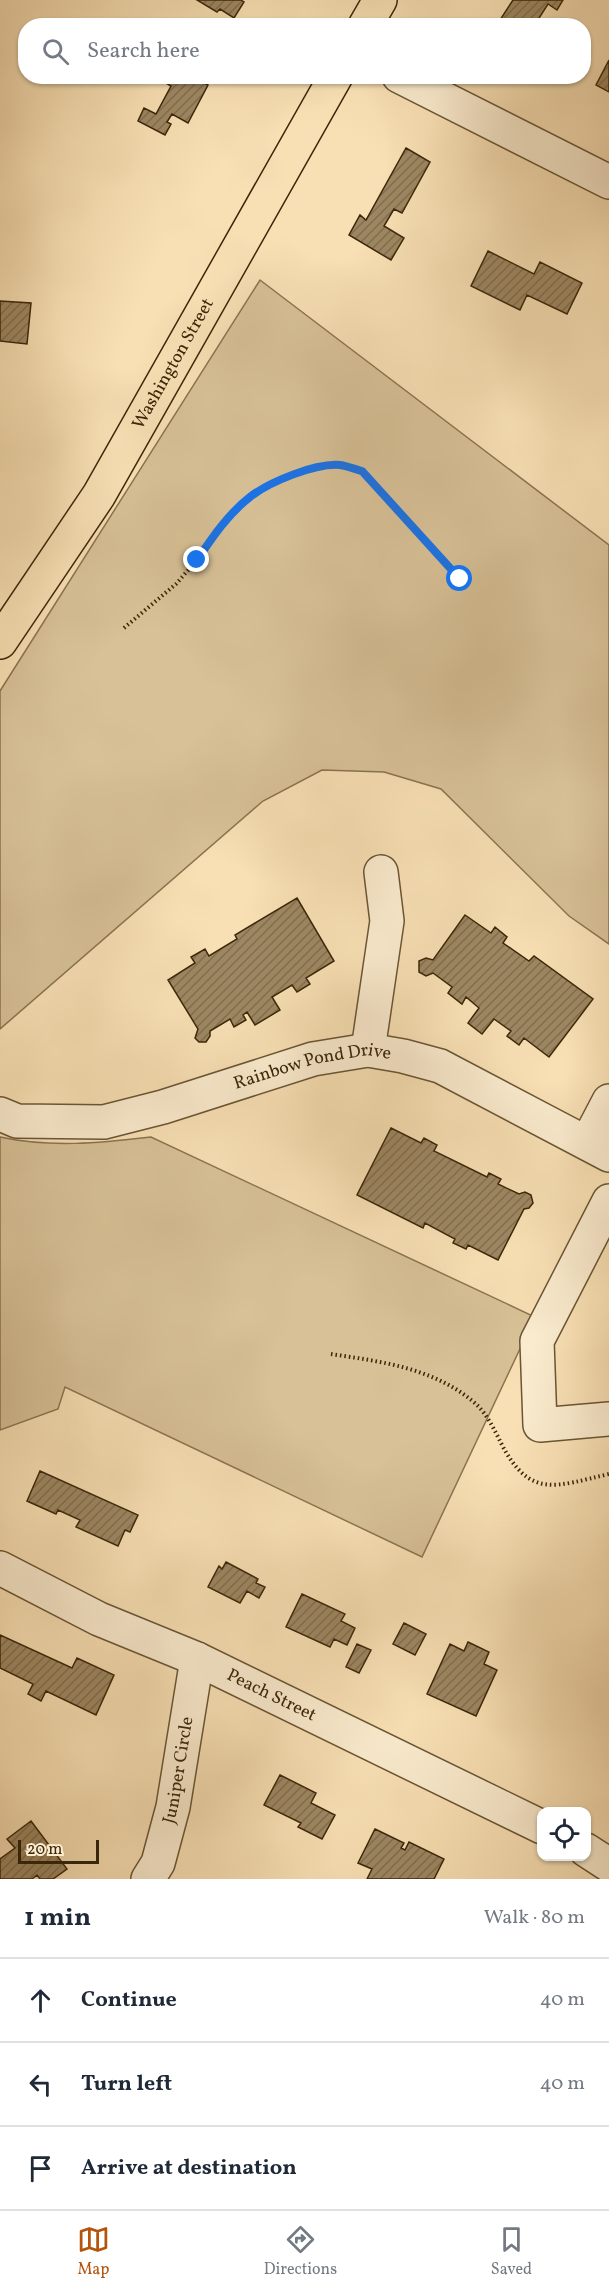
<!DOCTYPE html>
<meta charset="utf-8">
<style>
:root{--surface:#fff;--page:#f6f6f7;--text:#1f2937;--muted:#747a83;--line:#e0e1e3;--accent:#b45309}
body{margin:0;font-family:Vollkorn,serif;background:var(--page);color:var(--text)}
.controls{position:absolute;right:18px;bottom:18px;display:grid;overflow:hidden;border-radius:12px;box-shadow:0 2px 4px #0004}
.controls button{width:54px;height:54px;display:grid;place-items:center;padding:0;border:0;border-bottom:2px solid var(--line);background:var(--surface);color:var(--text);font:30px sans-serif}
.scale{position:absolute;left:18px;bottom:15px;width:81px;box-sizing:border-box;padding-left:6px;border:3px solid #3b2709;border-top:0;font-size:16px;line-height:21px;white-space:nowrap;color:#3b2709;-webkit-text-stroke:4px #faebce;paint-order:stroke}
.stop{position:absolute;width:18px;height:18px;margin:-14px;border:4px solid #1a73e8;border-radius:50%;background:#fff}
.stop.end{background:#1a73e8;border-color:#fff;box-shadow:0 2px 6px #0008}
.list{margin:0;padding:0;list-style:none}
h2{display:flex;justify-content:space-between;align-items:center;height:78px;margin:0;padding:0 24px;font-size:26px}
h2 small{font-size:20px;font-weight:400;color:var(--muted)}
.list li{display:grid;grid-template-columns:39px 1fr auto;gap:18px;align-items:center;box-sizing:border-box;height:84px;padding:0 24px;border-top:2px solid var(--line)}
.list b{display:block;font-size:22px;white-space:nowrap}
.list em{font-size:20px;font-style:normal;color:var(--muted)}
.icon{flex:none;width:33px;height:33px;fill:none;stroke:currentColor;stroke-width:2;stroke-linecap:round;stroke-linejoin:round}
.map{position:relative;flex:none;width:609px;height:1879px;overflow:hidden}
.search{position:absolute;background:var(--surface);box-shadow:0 2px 4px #0004;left:18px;right:18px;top:18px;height:66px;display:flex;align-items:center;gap:15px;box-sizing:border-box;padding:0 21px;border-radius:24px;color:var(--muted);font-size:22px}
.sheet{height:330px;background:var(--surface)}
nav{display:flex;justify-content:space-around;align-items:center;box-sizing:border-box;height:84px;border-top:2px solid var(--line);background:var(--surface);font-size:16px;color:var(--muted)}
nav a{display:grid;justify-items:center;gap:3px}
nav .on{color:var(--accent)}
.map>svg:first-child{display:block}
.grass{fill:#d8c197;stroke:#8a7450;stroke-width:1.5}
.building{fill:url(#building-hatch);stroke:#3b2709;stroke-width:1.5}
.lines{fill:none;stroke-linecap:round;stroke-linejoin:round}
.minor-casing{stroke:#6a5534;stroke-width:36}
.major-casing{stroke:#3b2709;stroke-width:36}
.path{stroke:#3b2709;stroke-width:4;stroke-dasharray:1.5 3;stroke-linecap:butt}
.minor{stroke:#faebce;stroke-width:33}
.major{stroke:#f8e0b4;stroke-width:33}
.route{stroke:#1a73e8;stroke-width:8}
.labels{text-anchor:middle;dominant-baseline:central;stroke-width:6;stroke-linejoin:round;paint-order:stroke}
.street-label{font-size:18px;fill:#3b2709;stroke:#faebce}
</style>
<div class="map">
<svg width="609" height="1879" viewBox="0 0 609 1879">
<defs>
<pattern id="building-hatch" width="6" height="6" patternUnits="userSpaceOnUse" patternTransform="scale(1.5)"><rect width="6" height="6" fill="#9d8762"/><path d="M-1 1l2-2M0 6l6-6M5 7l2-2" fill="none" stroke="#816e4f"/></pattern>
</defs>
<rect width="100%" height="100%" fill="#f8e0b4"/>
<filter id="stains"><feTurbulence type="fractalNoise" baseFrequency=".00333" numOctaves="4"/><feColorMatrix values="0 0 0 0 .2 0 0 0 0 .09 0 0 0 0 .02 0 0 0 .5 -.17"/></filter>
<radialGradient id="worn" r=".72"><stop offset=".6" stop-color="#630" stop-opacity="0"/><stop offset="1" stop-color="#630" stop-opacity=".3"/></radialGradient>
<path class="grass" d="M260,280L609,545V944L569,916L441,789L384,772L322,770L263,801L0,1029V691Z
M0,1137C51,1148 100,1143 151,1137L535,1317L422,1557L65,1387L58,1409L0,1430Z"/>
<path class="building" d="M197,0H241L244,2L234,18L220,9L217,12Z
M513,0H563L557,10L548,4L534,26H502L498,23Z
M609,60V92L596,85Z
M160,76H192L208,85L188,123L172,114L167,122L171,124L165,135L138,121L144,108L156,114L171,86L159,79Z
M406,148L430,162L402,213L394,209L384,226L404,238L391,260L349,235L360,215L366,220Z
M488,251L534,274L540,262L582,283L567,314L527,295L520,310L471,286Z
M0,301L31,303L27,344L0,341Z
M297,898L334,961L306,978L310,984L297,992L292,985L272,997L280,1010L255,1025L247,1012L243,1015L246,1020L234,1027L230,1019L210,1031V1036L206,1042H199L195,1038L198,1029L168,980L195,963L191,957L205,949L209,956L237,939L235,935Z
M465,915L491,933L495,927L507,937L503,943L529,961L534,956L593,999L549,1057L524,1038L519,1045L507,1036L511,1031L494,1019L482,1034L468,1023L479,1008L466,997L462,1004L448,993L452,987L433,973L426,976L419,972V961L426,958L433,960Z
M391,1128L421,1143L424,1138L437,1145L434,1151L487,1177L489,1173L501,1179L498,1184L519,1194L525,1192L531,1195L533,1203L529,1208L524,1209L498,1260L468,1245L466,1249L453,1243L455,1239L425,1223L423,1228L357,1195Z
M40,1471L138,1515L130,1532L125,1530L118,1546L76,1527L80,1520L58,1510L56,1514L27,1501Z
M226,1562L258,1579L256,1583L265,1587L259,1598L247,1591L240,1603L208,1587L219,1566L222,1569Z
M302,1594L345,1614L341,1621L355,1628L347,1645L334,1639L330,1647L286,1627Z
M404,1623L426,1634L415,1655L393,1644Z
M0,1635L72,1668L77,1658L114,1675L96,1715L46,1691L41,1701L28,1694L33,1684L0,1668Z
M468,1642L489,1652L484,1664L497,1670L476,1716L427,1694L450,1644L464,1651Z
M357,1644L371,1650L359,1673L346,1667Z
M280,1775L316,1793L311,1803L335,1815L322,1839L298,1827L301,1823L264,1805Z
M31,1821L67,1869L53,1879H40L37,1875L32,1879H0V1859L15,1848L7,1839Z
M375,1829L404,1843L401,1848L405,1850L409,1842L444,1859L434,1879H367L372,1869L358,1863Z"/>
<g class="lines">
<g class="minor-casing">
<g id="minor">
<path d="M399,76L609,182"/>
<path d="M368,1050L387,921L381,872"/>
<path id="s1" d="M0,1114L17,1121L104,1122L163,1107L313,1059L368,1050L403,1056L440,1066L609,1155"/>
<path d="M587,1143L609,1101"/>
<path d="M609,1201L537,1341L540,1425L609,1419"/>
<path id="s2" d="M0,1568L99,1619L197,1659L542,1827"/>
<path d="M586,1850L609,1865"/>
<path id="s3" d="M148,1879L158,1863L173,1807L197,1659"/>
</g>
</g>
<g class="major-casing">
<g id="major">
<path d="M365,26L380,0"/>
<path id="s4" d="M0,642L99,495L336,76"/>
</g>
</g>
<path class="path" d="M124,628L176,584L197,560L220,528L250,496L283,479L310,469L339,465L362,471L460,579
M331,1354C383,1362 435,1368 476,1404C487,1414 495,1431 501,1443C530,1500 556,1486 609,1474"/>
<use href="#minor" class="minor"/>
<use href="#major" class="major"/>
</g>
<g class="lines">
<path class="route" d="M197,560C212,538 228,514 250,497C269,482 315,463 340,465C347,466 355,469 362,471L460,579"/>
</g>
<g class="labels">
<g class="street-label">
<text stroke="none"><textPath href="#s4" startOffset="328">Washington Street</textPath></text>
<text stroke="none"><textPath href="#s1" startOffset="322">Rainbow Pond Drive</textPath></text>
<text stroke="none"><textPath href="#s2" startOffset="300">Peach Street</textPath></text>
<text stroke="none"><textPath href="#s3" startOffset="114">Juniper Circle</textPath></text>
</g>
</g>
<rect width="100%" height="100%" filter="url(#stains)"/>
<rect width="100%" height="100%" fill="url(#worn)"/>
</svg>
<div class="controls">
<button><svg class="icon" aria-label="locate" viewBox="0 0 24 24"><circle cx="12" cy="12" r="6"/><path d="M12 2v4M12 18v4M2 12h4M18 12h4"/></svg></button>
</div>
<div class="scale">20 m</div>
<div class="stop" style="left:460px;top:579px"></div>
<div class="stop end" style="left:197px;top:560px"></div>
<div class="search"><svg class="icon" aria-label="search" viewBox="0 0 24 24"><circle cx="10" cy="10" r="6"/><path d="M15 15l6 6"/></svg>Search here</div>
</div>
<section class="sheet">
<h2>1 min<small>Walk · 80 m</small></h2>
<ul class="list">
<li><svg class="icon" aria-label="ahead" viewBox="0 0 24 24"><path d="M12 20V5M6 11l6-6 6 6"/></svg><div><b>Continue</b></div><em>40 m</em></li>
<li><svg class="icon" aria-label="left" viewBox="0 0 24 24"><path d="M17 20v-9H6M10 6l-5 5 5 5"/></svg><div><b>Turn left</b></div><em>40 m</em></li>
<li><svg class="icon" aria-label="arrive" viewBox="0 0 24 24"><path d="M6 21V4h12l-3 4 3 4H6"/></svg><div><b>Arrive at destination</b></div></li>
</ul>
</section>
<nav>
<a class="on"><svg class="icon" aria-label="map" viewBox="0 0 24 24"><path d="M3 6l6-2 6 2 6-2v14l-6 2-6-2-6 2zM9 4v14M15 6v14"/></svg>Map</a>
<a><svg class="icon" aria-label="directions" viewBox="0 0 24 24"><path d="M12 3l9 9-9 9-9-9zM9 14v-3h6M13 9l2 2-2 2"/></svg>Directions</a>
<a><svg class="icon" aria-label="saved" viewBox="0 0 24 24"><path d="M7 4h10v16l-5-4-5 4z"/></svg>Saved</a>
</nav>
